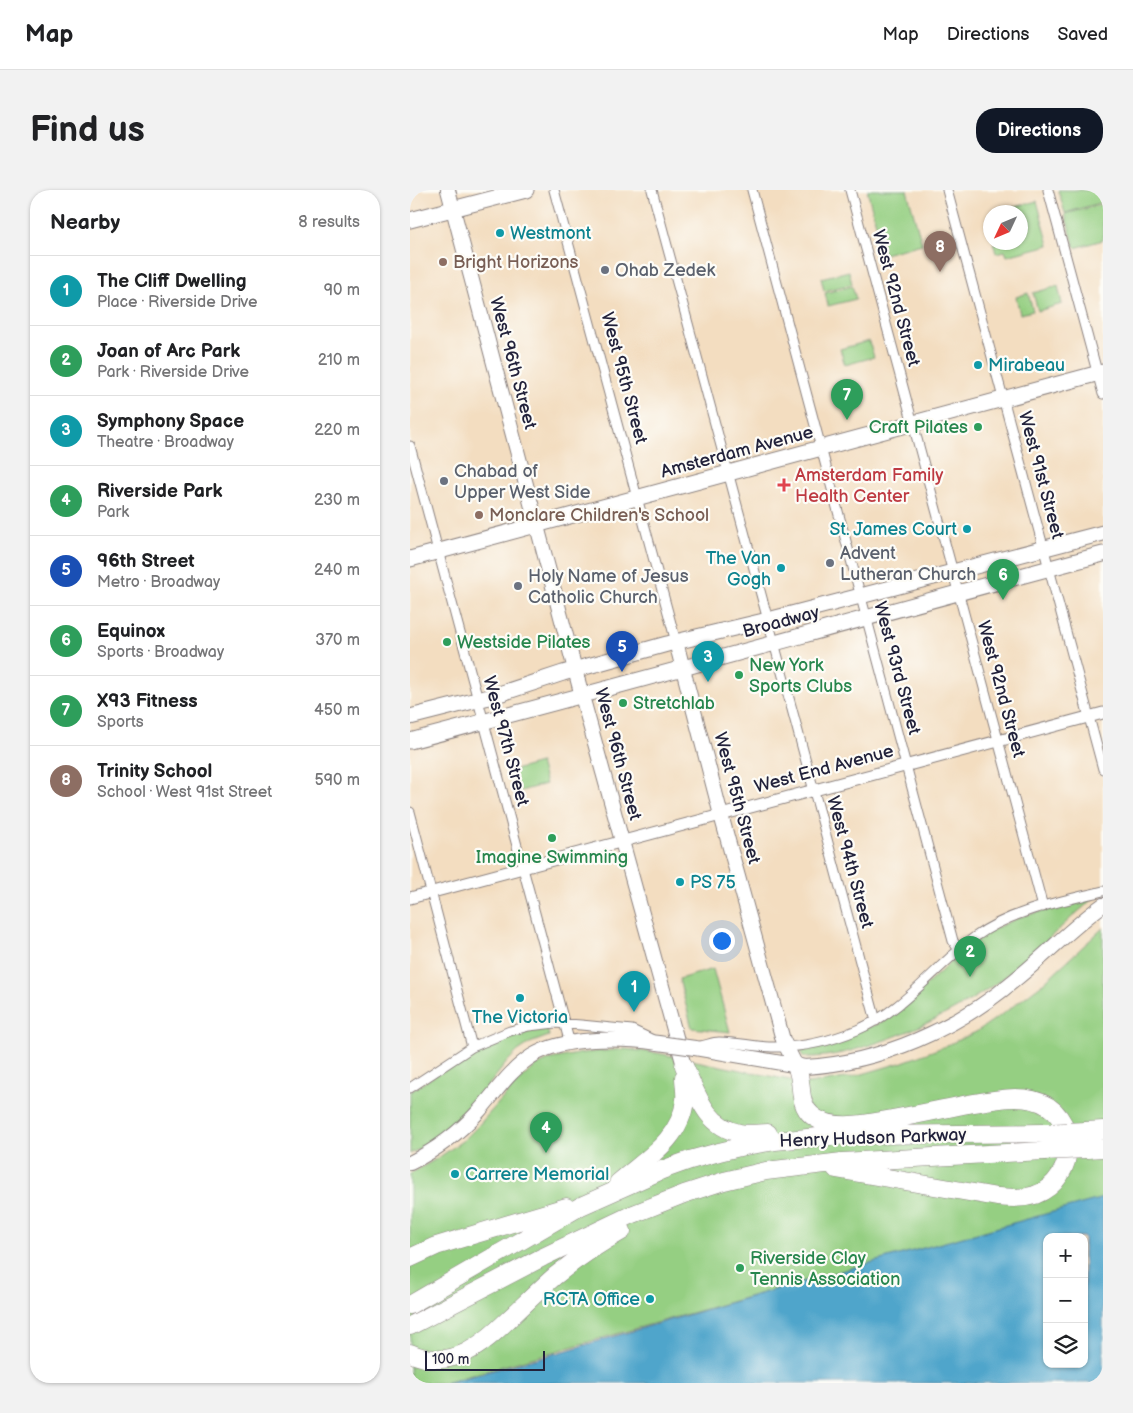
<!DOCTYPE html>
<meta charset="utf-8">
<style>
:root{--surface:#fff;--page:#f2f2f2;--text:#202124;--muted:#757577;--line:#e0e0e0;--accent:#111827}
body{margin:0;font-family:"Balsamiq Sans",sans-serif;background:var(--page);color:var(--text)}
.controls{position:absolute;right:15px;bottom:15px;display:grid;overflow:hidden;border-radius:10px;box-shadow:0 1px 4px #0004}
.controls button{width:45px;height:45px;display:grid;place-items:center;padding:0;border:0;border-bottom:1px solid var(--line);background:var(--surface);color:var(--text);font:25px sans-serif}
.compass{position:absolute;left:573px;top:15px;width:45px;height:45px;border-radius:50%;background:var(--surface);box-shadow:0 1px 4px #0004;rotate:226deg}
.scale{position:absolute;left:15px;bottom:12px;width:120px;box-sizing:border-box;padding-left:5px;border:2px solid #22223b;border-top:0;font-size:14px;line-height:18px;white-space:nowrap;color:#22223b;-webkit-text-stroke:4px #fdfcf7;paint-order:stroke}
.you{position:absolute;left:311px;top:750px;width:18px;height:18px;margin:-12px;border:4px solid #fff;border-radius:50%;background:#1a73e8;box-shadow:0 0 0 8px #1a73e833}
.badge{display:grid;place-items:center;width:32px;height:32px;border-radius:50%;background:var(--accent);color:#fff;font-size:16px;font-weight:700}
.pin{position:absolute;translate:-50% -41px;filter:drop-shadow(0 1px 2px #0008)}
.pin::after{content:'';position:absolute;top:26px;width:18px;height:15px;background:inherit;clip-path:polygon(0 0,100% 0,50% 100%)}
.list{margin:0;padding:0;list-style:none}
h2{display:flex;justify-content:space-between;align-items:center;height:65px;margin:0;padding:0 20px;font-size:21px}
h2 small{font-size:16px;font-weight:400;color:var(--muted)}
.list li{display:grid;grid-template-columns:32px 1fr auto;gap:15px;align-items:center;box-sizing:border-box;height:70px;padding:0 20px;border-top:1px solid var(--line)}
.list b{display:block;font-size:19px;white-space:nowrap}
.list p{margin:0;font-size:16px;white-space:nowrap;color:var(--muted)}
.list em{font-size:16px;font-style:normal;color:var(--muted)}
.icon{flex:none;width:28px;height:28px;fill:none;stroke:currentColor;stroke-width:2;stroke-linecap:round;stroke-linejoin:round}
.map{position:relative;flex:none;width:693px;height:1193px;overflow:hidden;border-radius:20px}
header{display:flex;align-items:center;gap:30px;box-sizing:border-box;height:70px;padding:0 25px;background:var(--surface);border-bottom:1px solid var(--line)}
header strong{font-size:24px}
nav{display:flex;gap:28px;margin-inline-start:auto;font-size:18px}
.intro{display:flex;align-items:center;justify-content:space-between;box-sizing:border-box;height:120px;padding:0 30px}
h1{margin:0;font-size:35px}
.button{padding:12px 22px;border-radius:20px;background:var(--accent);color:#fff;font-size:18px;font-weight:700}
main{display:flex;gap:30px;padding:0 30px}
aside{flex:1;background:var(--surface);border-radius:20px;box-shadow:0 1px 4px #0004}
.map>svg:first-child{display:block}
.green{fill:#95cf82;stroke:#5c785e}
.water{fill:#4fa5cb;stroke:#386483;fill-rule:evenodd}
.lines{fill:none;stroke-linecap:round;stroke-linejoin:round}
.minor-casing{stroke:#8a807e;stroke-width:11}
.tertiary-casing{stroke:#8a807e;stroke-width:13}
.secondary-casing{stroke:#8a807e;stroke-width:16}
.primary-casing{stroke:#8a807e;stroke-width:17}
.motorway-casing{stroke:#8a807e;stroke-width:19}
.minor{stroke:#fff;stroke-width:9}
.tertiary{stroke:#fff;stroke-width:11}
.secondary{stroke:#fff;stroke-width:14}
.primary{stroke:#fff;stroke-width:15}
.motorway{stroke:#fff;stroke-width:18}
.secondary-bridge-casing{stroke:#8a807e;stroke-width:16;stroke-linecap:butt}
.motorway-bridge-casing{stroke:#8a807e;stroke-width:19;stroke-linecap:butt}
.secondary-bridge{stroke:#fff;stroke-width:14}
.motorway-bridge{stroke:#fff;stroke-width:18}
.culture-dot{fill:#0f9aa8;stroke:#fdfcf7;stroke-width:2}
.education-dot{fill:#8d6e63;stroke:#fdfcf7;stroke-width:2}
.worship-dot{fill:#6b7280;stroke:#fdfcf7;stroke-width:2}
.leisure-dot{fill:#2e9e5b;stroke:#fdfcf7;stroke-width:2}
.health-dot{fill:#e0444e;stroke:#fdfcf7;stroke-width:2}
.labels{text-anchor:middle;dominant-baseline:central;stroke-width:4.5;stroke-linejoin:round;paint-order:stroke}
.culture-label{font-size:18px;fill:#0d838f;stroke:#fdfcf7;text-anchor:start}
.education-label{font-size:18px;fill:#785e54;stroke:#fdfcf7;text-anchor:start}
.worship-label{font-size:18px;fill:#5b616d;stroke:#fdfcf7;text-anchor:start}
.street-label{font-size:18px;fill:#22223b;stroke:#fdfcf7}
.leisure-label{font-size:18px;fill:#27864d;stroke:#fdfcf7;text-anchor:start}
.health-label{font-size:18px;fill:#be3a42;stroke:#fdfcf7;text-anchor:start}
</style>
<header>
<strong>Map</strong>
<nav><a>Map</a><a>Directions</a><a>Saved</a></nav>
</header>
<div class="intro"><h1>Find us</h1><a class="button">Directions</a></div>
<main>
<aside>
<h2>Nearby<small>8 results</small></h2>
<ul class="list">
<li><span class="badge" style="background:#0f9aa8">1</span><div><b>The Cliff Dwelling</b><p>Place · Riverside Drive</p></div><em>90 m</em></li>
<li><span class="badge" style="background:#2e9e5b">2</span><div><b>Joan of Arc Park</b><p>Park · Riverside Drive</p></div><em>210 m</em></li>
<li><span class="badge" style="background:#0f9aa8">3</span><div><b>Symphony Space</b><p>Theatre · Broadway</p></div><em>220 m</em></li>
<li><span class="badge" style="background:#2e9e5b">4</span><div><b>Riverside Park</b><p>Park</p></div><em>230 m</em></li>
<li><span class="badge" style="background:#1a4fb4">5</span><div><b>96th Street</b><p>Metro · Broadway</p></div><em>240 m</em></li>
<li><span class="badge" style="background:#2e9e5b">6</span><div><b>Equinox</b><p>Sports · Broadway</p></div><em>370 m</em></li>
<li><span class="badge" style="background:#2e9e5b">7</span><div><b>X93 Fitness</b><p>Sports</p></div><em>450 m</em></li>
<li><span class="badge" style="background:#8d6e63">8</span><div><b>Trinity School</b><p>School · West 91st Street</p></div><em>590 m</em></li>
</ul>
</aside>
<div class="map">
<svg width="693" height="1193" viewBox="0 0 693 1193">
<rect width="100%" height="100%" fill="#fdfcf7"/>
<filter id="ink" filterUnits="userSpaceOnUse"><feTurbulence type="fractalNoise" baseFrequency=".02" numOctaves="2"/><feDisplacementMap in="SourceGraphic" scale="10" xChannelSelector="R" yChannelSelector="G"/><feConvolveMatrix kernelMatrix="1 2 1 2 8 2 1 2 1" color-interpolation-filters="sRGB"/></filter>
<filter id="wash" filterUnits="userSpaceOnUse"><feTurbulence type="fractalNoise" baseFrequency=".0096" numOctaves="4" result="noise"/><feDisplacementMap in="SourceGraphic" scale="20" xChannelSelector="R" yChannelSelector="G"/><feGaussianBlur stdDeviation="1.12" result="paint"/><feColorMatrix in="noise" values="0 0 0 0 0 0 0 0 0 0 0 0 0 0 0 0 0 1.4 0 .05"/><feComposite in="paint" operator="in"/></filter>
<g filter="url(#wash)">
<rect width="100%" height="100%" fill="#f3ddc0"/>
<path class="green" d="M457,0H497L512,54L474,64Z
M648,0H693V12L655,23Z
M627,11L639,55L597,66L595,61L586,63L583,53L610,52V22H595H598L597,19Z
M693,14V50L665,58L655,24Z
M439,81L442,94L414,101L411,88Z
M442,96L446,109L418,116L415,103Z
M648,96L652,114L628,121L623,103Z
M618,103L623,121L610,124L606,107Z
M459,151L464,167L435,175L430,159Z
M130,573L136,594L107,602L101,581Z
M683,709C656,731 632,756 606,778C567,810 523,833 475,850C449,859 422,868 393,867L390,860L468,834L488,821L543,770L567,750L588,737L613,726Z
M693,738V1008L359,1101L33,1193H0V984L28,968L55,949L67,937L108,891L126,876L141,869L173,863L215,859L247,863L399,894L442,887L490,873L533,857L566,842L598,820L631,795Z
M303,779L320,842L282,838L269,789Z
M137,838L139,846L120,853L108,861L97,872L74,901L44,934L16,955L0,964V902L66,858L110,842Z"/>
<path class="water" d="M693,1008V1193H36L154,1161L360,1101ZM637,1047H674V1174H637Z"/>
</g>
<g filter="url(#ink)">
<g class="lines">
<g class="minor-casing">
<path id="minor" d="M144,0L266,452
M242,0L466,831
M342,0L543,751L549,760
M440,0L633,717
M537,0L693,579
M638,0L693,204
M0,256L160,854
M0,622L62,857
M291,856C297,855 303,852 309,852C327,852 345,857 362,857C391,858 421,851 447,840C495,820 524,777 565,747C602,720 650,712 693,701
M0,898L62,857L100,841L119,836L145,833L171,835L222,840L241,849"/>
</g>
<g class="tertiary-casing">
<path id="tertiary" d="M0,708L693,523"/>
</g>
<g class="secondary-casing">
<path id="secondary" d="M38,0L172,506L274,876
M266,452L311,625L373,850L386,876
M285,858L395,877C470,873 549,838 606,789C636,765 662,737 693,715
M0,973C26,960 49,943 69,921C86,902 100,880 122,866C154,846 211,848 248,853"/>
</g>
<g class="primary-casing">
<path id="primary" d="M0,30L116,0
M0,369L693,182
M0,527L83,506L153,483L257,454L358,430L693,343
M0,551C232,491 462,425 693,364"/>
</g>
<g class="motorway-casing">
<path id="motorway" d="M274,876C287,904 296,937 330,943C340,945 349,943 358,943
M386,876C391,886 390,896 392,907C397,936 429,937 453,934C488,929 523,921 558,914C579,911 602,905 623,910C670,921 669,989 625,1005C612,1009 600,1008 587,1007L426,979
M676,941L693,940
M677,959L693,958
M208,993C234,970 271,950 275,910C276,902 274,895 274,887
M0,1068L26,1056L156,1017
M0,1115L171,1016L252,980L280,970L309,962L334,956L365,951L419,946L460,945L633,943
M0,1136L133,1067L221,1025L274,1004L314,991L356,981L432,972L634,961
M0,1163C42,1182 72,1155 100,1128C115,1114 130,1099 145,1086C166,1069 189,1054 212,1041"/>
</g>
<use href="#minor" class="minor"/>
<use href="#tertiary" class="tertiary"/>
<use href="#secondary" class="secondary"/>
<use href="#primary" class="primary"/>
<use href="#motorway" class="motorway"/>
<g class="secondary-bridge-casing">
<path id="secondary-bridge" d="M248,853L285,858"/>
</g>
<g class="motorway-bridge-casing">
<path id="motorway-bridge" d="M633,943L676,941
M634,961L677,959"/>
</g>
<use href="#secondary-bridge" class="secondary-bridge"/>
<use href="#motorway-bridge" class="motorway-bridge"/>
</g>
</g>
<g class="culture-dot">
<circle cx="90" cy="43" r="5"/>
<circle cx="568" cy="175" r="5"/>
<circle cx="557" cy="339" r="5"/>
<circle cx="371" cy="378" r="5"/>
<circle cx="270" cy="692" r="5"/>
<circle cx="110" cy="808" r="5"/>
<circle cx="45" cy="984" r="5"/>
<circle cx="240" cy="1109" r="5"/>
</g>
<g class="education-dot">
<circle cx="33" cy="72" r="5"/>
<circle cx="69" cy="325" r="5"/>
</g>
<g class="worship-dot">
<circle cx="195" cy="80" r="5"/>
<circle cx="34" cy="291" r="5"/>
<circle cx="420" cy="373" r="5"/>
<circle cx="108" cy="396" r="5"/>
</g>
<g class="leisure-dot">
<circle cx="568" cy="237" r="5"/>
<circle cx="37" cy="452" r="5"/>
<circle cx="329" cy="485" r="5"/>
<circle cx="213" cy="513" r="5"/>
<circle cx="142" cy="648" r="5"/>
<circle cx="330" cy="1078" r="5"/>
</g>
<path class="health-dot" d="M371.5 287.5h5v5h5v5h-5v5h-5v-5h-5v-5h5z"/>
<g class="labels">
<g class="culture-label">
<text x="100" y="43">Westmont</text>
<text x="578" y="175">Mirabeau</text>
<text x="547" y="339" text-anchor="end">St. James Court</text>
<text x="361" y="368" text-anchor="end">The Van<tspan x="361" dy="21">Gogh</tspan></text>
<text x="280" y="692">PS 75</text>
<text x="110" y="827" text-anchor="middle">The Victoria</text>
<text x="55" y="984">Carrere Memorial</text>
<text x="230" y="1109" text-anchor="end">RCTA Office</text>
</g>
<g class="education-label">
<text x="43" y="72">Bright Horizons</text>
<text x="79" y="325">Monclare Children's School</text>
</g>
<g class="worship-label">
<text x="205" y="80">Ohab Zedek</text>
<text x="44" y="281">Chabad of<tspan x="44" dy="21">Upper West Side</tspan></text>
<text x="430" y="363">Advent<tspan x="430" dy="21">Lutheran Church</tspan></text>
<text x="118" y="386">Holy Name of Jesus<tspan x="118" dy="21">Catholic Church</tspan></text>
</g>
<g class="street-label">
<text transform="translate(486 108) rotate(75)">West 92nd Street</text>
<text transform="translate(103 173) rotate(75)">West 96th Street</text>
<text transform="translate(214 188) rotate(75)">West 95th Street</text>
<text transform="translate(327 262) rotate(-15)">Amsterdam Avenue</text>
<text transform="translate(631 285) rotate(75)">West 91st Street</text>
<text transform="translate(371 432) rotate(-15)">Broadway</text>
<text transform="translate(487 478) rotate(75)">West 93rd Street</text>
<text transform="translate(591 499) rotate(75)">West 92nd Street</text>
<text transform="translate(96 551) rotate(75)">West 97th Street</text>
<text transform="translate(208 564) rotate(75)">West 96th Street</text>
<text transform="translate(414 579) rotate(-15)">West End Avenue</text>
<text transform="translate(327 608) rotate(75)">West 95th Street</text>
<text transform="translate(440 672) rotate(75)">West 94th Street</text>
<text transform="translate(463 948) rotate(-2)">Henry Hudson Parkway</text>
</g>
<g class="leisure-label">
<text x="558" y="237" text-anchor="end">Craft Pilates</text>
<text x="47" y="452">Westside Pilates</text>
<text x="339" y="475">New York<tspan x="339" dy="21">Sports Clubs</tspan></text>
<text x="223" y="513">Stretchlab</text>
<text x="142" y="667" text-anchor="middle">Imagine Swimming</text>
<text x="340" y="1068">Riverside Clay<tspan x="340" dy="21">Tennis Association</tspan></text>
</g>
<g class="health-label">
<text x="385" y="285">Amsterdam Family<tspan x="385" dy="21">Health Center</tspan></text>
</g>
</g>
</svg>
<div class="controls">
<button>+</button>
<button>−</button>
<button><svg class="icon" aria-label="layers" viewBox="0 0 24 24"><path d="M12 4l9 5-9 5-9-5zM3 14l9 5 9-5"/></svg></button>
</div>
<svg class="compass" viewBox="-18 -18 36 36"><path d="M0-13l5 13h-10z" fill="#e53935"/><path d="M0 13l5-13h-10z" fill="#757577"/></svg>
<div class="scale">100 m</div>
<div class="you"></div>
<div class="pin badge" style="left:224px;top:822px;background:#0f9aa8">1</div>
<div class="pin badge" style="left:560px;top:787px;background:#2e9e5b">2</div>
<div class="pin badge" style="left:298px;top:492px;background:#0f9aa8">3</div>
<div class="pin badge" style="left:136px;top:963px;background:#2e9e5b">4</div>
<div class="pin badge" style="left:212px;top:482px;background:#1a4fb4">5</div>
<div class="pin badge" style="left:593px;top:410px;background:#2e9e5b">6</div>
<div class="pin badge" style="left:437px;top:230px;background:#2e9e5b">7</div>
<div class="pin badge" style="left:530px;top:82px;background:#8d6e63">8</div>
</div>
</main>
